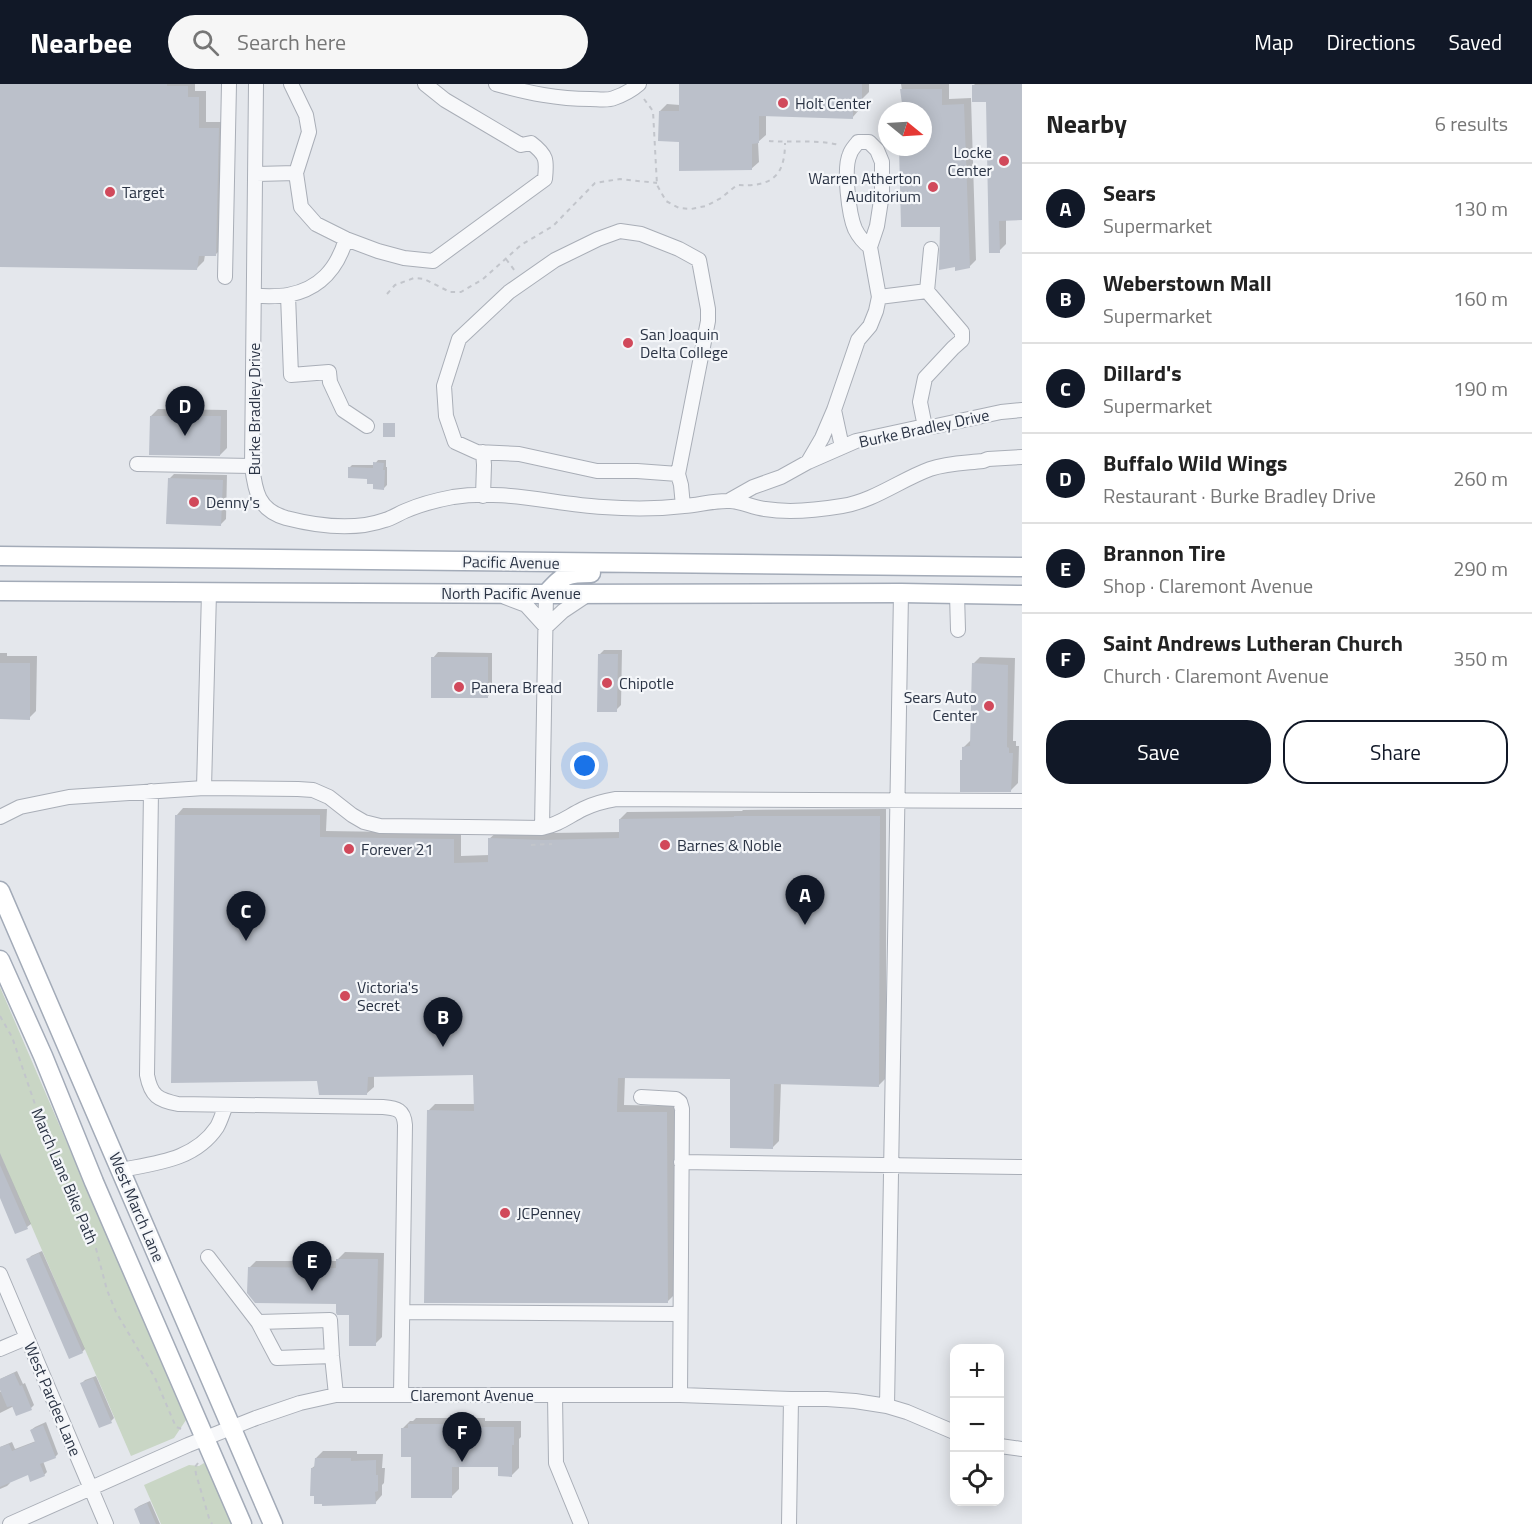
<!DOCTYPE html>
<meta charset="utf-8">
<style>
:root{--surface:#fff;--page:#f6f6f6;--text:#222;--muted:#767676;--line:#e0e0e0;--accent:#111827}
body{margin:0;font-family:"Titillium Web",sans-serif;background:var(--page);color:var(--text)}
.controls{position:absolute;right:18px;bottom:18px;display:grid;overflow:hidden;border-radius:12px;box-shadow:0 3px 15px #0003}
.controls button{width:54px;height:54px;display:grid;place-items:center;padding:0;border:0;border-bottom:2px solid var(--line);background:var(--surface);color:var(--text);font:30px sans-serif}
.compass{position:absolute;left:878px;top:18px;width:54px;height:54px;border-radius:50%;background:var(--surface);box-shadow:0 3px 15px #0003;rotate:108deg}
.you{position:absolute;left:585px;top:682px;width:21px;height:21px;margin:-15px;border:4px solid #fff;border-radius:50%;background:#1a73e8;box-shadow:0 0 0 9px #1a73e833}
.badge{display:grid;place-items:center;width:39px;height:39px;border-radius:50%;background:var(--accent);color:#fff;font-size:20px;font-weight:700}
.pin{position:absolute;translate:-50% -50px;filter:drop-shadow(0 2px 3px #0008)}
.pin::after{content:'';position:absolute;top:32px;width:21px;height:18px;background:inherit;clip-path:polygon(0 0,100% 0,50% 100%)}
.list{margin:0;padding:0;list-style:none}
h2{display:flex;justify-content:space-between;align-items:center;height:78px;margin:0;padding:0 24px;font-size:26px}
h2 small{font-size:20px;font-weight:400;color:var(--muted)}
.list li{display:grid;grid-template-columns:39px 1fr auto;gap:18px;align-items:center;box-sizing:border-box;height:90px;padding:0 24px;border-top:2px solid var(--line)}
.list b{display:block;font-size:22px;white-space:nowrap}
.list p{margin:0;font-size:20px;white-space:nowrap;color:var(--muted)}
.list em{font-size:20px;font-style:normal;color:var(--muted)}
.actions{display:flex;gap:12px;padding:18px 24px}
.actions a{flex:1;padding:14px 0;border:2px solid var(--accent);border-radius:24px;text-align:center;font-size:21px;color:var(--accent)}
.actions .main{background:var(--accent);color:#fff}
.icon{flex:none;width:33px;height:33px;fill:none;stroke:currentColor;stroke-width:2;stroke-linecap:round;stroke-linejoin:round}
.map{position:relative;flex:none;width:1022px;height:1440px;overflow:hidden}
header{display:flex;align-items:center;gap:36px;box-sizing:border-box;height:84px;padding:0 30px;background:var(--accent);color:#fff}
header strong{font-size:28px}
nav{display:flex;gap:33px;margin-inline-start:auto;font-size:21px}
.search{width:420px;height:54px;background:var(--page);display:flex;align-items:center;gap:15px;box-sizing:border-box;padding:0 21px;border-radius:33px;color:var(--muted);font-size:22px}
main{display:flex}
aside{flex:1;background:var(--surface)}
.map>svg:first-child{display:block}
.green{fill:#c9d6c5}
.shadow{fill:#0003}
.building{fill:#bbc0ca}
.lines{fill:none;stroke-linecap:round;stroke-linejoin:round}
.minor-casing{stroke:#a9aeb7;stroke-width:16}
.major-casing{stroke:#a3abb8;stroke-width:21}
.path{stroke:#c2c5cb;stroke-width:2;stroke-dasharray:4.5 4.5;stroke-linecap:butt}
.minor{stroke:#f7f8fa;stroke-width:14}
.major{stroke:#fff;stroke-width:18}
.poi-dot{fill:#d1495b;stroke:#f4f6f9;stroke-width:2}
.labels{text-anchor:middle;dominant-baseline:central;stroke-width:4.5;stroke-linejoin:round;paint-order:stroke}
.poi-label{font-size:16px;fill:#2b3445;stroke:#f4f6f9;text-anchor:start}
.street-label{font-size:16px;fill:#2b3445;stroke:#f4f6f9}
</style>
<header>
<strong>Nearbee</strong>
<div class="search"><svg class="icon" aria-label="search" viewBox="0 0 24 24"><circle cx="10" cy="10" r="6"/><path d="M15 15l6 6"/></svg>Search here</div>
<nav><a>Map</a><a>Directions</a><a>Saved</a></nav>
</header>
<main>
<div class="map">
<svg width="1022" height="1440" viewBox="0 0 1022 1440">
<rect width="100%" height="100%" fill="#e4e7ec"/>
<path class="green" d="M0,903L186,1336L174,1354L131,1372L0,1069Z
M204,1379L208,1385L232,1440H161L144,1401L189,1381L199,1382Z"/>
<path class="shadow" d="M0,0H195V7H206V38H226L223,163L216,170L205,171L204,177L196,185L0,181Z
M681,0H869V8L862,15H860L859,26L852,34L766,31V51L758,58L759,78L751,85L681,56L660,27L667,20L680,21Z
M891,0H949V15L971,14L976,176L969,183L941,142L901,63H923V27H905L901,0Z
M975,0H1022V135H1006V160L999,167L987,16L973,2Z
M158,325L227,326V364L220,371L151,332Z
M378,376H386V383H387V401L384,404L368,393L349,384L352,381H374Z
M174,390L227,391L226,435L221,440L169,395Z
M604,566H622L621,621L616,626L599,571Z
M438,568L492,569V608L487,613L433,574Z
M0,569H7V572H37L36,627L29,634H0Z
M980,573L1015,574L1013,657H1016V662H1019L1018,699L1011,706L964,675V663L972,655L973,580Z
M183,724L327,725L326,747L461,749V772L489,771V755L497,748L551,749L620,748V735L627,728L742,727L743,726L886,725V994L879,1001L781,999L779,1057L772,1064L732,993H625L624,1021L674,1022L675,1210L668,1217L428,1027L435,1020H475V989L374,991V1003L366,1010L318,995L176,732Z
M0,1069L31,1140L27,1143L16,1148L0,1110Z
M42,1167L85,1265L82,1268L28,1176L31,1172Z
M345,1168L384,1169L382,1253L375,1260L351,1229L337,1218L249,1184L256,1177H338V1175Z
M17,1287L23,1300L25,1299L34,1321L31,1324L14,1322L0,1329V1308L2,1307L0,1302V1295Z
M96,1292L114,1334L111,1337L82,1299L85,1296Z
M416,1334H485V1337H521V1353L519,1355V1384L512,1391L500,1381H459V1405L452,1412L413,1371L403,1344L410,1337H413Z
M46,1338L58,1370L55,1373L43,1377L47,1388L44,1391L29,1389L9,1397L10,1399L7,1402L0,1405V1363L12,1358L15,1365L36,1357L31,1346L35,1343Z
M323,1367H357V1370H383L382,1384H385L384,1399L382,1401V1411L375,1419L312,1384L316,1381V1374Z
M150,1417L160,1440H142L135,1425L139,1422Z"/>
<path class="building" d="M0,0H167V2H188V13H199V44H219L216,172H199L197,186L0,183Z
M679,0H862V16H853V35L759,32V59L752,60V86L679,87V58L658,57L659,27H679Z
M1022,0V136L999,137L1000,169H989L986,18H972V1Z
M900,5H942V21L964,20L970,184L955,187V183L939,186L940,143H901L899,63H923V27H903Z
M150,332H221L220,372L149,371Z
M383,339H395V353H383Z
M373,378L384,379L383,386H385L384,406L373,405V400H367V395L348,394V383L373,384Z
M168,394L223,396L221,442L166,440Z
M598,570H618L617,628H597Z
M431,573H488V614H431Z
M0,579H30V636L0,635Z
M972,579L1008,581L1007,663L1009,664V669H1013L1011,708H960V676H962V663L970,662Z
M175,731H320V753L454,755V779L488,778V754L543,756L619,754V735L734,733V732H880L879,1003L774,1000L773,1065L730,1064V995L618,994L617,1028H667L668,1219H424L427,1026L474,1027L473,991L368,993L367,1011H319L317,997L171,999Z
M0,1081L28,1145L15,1150L0,1114Z
M39,1169L83,1269L69,1275L26,1175Z
M336,1175H378L376,1262H349V1231H337L336,1229V1220L255,1219L247,1209L248,1183L336,1184Z
M14,1289L20,1302L22,1301L32,1326L16,1332L12,1322L7,1323L0,1306V1295Z
M93,1294L112,1339L99,1344L80,1299Z
M408,1340H478V1343H514V1361H512V1393L498,1392V1383H452V1414H411V1373H401V1344H408Z
M43,1341L56,1374L40,1380L45,1392L30,1398L28,1391L0,1403V1363L9,1360L12,1367L35,1358L30,1346Z
M315,1374H351V1377L376,1376V1391H378V1407L375,1408L376,1420L322,1422V1420H314V1412H310L311,1384H314Z
M147,1419L156,1440H140L134,1425Z"/>
<g class="lines">
<g class="minor-casing">
<path id="minor" d="M256,0L252,382C255,407 258,426 286,434C317,442 354,447 385,436C392,434 398,430 405,427C421,420 437,416 453,413C503,405 553,420 603,423C629,425 658,425 684,422C699,421 715,416 730,417C741,417 753,424 765,425C789,429 818,426 842,422C874,417 900,396 930,385C947,379 965,379 983,377L988,375L1022,373
M291,0L306,31L309,48L296,89L301,123L316,140L346,155L378,167L404,174L433,177L545,95C547,76 547,71 531,59L521,61L445,16L425,0
M496,0C529,9 557,15 590,15C598,15 607,17 614,14C623,11 632,6 639,0
M256,90L296,89
M225,193L229,0
M288,211L291,291L329,288L330,298L343,326L367,342
M254,212C265,212 277,213 288,211C320,205 337,185 346,155
M879,213L927,207L931,165
M834,326L842,363
M925,343L920,318L925,294L953,264L962,256V248L927,207
M483,368L484,381L483,412
M808,378L822,354L834,326L858,256L870,242L876,227L879,213L870,163L877,142L882,110V78L877,66L869,58H858C855,62 851,66 850,70C843,84 849,131 855,145C859,153 863,158 870,163
M137,380L252,382
M678,390L637,387H597L519,370L477,368L455,358L446,332L444,302L459,255L509,208L555,176L598,155L620,147L641,150L679,165L699,176L708,225V237L678,390L681,401L683,422
M730,416L753,403L781,393L808,378L856,357L916,344L936,342L1001,328L1022,326
M957,510L958,546
M505,513L526,521L546,543L563,527L590,509
M204,704L209,508
M151,707L147,991C151,1012 158,1016 178,1020L383,1023C397,1024 404,1026 405,1041L401,1311
M0,733L20,723L69,713L204,704L298,705L313,706L329,713L352,731L364,738L380,742L542,744C560,740 567,733 583,725C593,720 604,717 616,715L1022,717
M542,744L546,510
M641,1013L676,1015L680,1018L682,1025L680,1311
M681,1078L1022,1083
M121,1086C156,1079 195,1076 217,1043C221,1036 223,1028 226,1021
M208,1173L258,1238L330,1236L332,1272L336,1311
M0,1190L106,1440
M403,1228L680,1230
M258,1238L277,1274L332,1272
M0,1265L26,1254
M555,1311L556,1379L581,1440
M887,1322L901,509
M1000,1362L1022,1365
M10,1440L188,1361L256,1334L300,1319L336,1311H680L791,1315H827L855,1317L887,1322L907,1328L954,1348
M789,1440L791,1315"/>
</g>
<g class="major-casing">
<path id="major" d="M0,472L1022,483
M0,507L546,510L901,509L1022,511
M546,510C564,491 565,489 591,489
M0,807L273,1440
M0,876L43,972L94,1098L242,1440"/>
</g>
<path class="path" d="M644,15L653,27L657,101L666,117L679,124L691,125L706,122L721,114L737,101C771,103 785,93 785,59
M769,57C792,59 816,55 839,61
M506,175L515,187
M387,210L395,201L414,194L424,195L450,208H461L483,195L521,161L553,142L595,99L620,95L657,99
M531,761L552,760
M0,932L12,953L40,1035L60,1086L90,1142L107,1206L116,1228L155,1294L176,1343L182,1345
M198,1379L195,1383L196,1390L209,1434L212,1440"/>
<use href="#minor" class="minor"/>
<use href="#major" class="major"/>
</g>
<g class="poi-dot">
<circle cx="783" cy="19" r="6"/>
<circle cx="1004" cy="77" r="6"/>
<circle cx="933" cy="103" r="6"/>
<circle cx="110" cy="108" r="6"/>
<circle cx="628" cy="259" r="6"/>
<circle cx="194" cy="418" r="6"/>
<circle cx="607" cy="599" r="6"/>
<circle cx="459" cy="603" r="6"/>
<circle cx="989" cy="622" r="6"/>
<circle cx="665" cy="761" r="6"/>
<circle cx="349" cy="765" r="6"/>
<circle cx="345" cy="912" r="6"/>
<circle cx="505" cy="1129" r="6"/>
</g>
<g class="labels">
<g class="poi-label">
<text x="795" y="19">Holt Center</text>
<text x="992" y="68" text-anchor="end">Locke<tspan x="992" dy="18">Center</tspan></text>
<text x="921" y="94" text-anchor="end">Warren Atherton<tspan x="921" dy="18">Auditorium</tspan></text>
<text x="122" y="108">Target</text>
<text x="640" y="250">San Joaquin<tspan x="640" dy="18">Delta College</tspan></text>
<text x="206" y="418">Denny's</text>
<text x="619" y="599">Chipotle</text>
<text x="471" y="603">Panera Bread</text>
<text x="977" y="613" text-anchor="end">Sears Auto<tspan x="977" dy="18">Center</tspan></text>
<text x="677" y="761">Barnes &amp; Noble</text>
<text x="361" y="765">Forever 21</text>
<text x="357" y="903">Victoria's<tspan x="357" dy="18">Secret</tspan></text>
<text x="517" y="1129">JCPenney</text>
</g>
<g class="street-label">
<text transform="translate(254 325) rotate(-90)">Burke Bradley Drive</text>
<text transform="translate(924 344) rotate(-12)">Burke Bradley Drive</text>
<text transform="translate(511 478) rotate(1)">Pacific Avenue</text>
<text x="511" y="509">North Pacific Avenue</text>
<text transform="translate(65 1092) rotate(67)">March Lane Bike Path</text>
<text transform="translate(137 1123) rotate(67)">West March Lane</text>
<text x="472" y="1311">Claremont Avenue</text>
<text transform="translate(53 1315) rotate(67)">West Pardee Lane</text>
</g>
</g>
</svg>
<div class="controls">
<button>+</button>
<button>−</button>
<button><svg class="icon" aria-label="locate" viewBox="0 0 24 24"><circle cx="12" cy="12" r="6"/><path d="M12 2v4M12 18v4M2 12h4M18 12h4"/></svg></button>
</div>
<svg class="compass" viewBox="-18 -18 36 36"><path d="M0-13l5 13h-10z" fill="#e53935"/><path d="M0 13l5-13h-10z" fill="#767676"/></svg>
<div class="you"></div>
<div class="pin badge" style="left:805px;top:841px">A</div>
<div class="pin badge" style="left:443px;top:963px">B</div>
<div class="pin badge" style="left:246px;top:857px">C</div>
<div class="pin badge" style="left:185px;top:352px">D</div>
<div class="pin badge" style="left:312px;top:1207px">E</div>
<div class="pin badge" style="left:462px;top:1378px">F</div>
</div>
<aside>
<h2>Nearby<small>6 results</small></h2>
<ul class="list">
<li><span class="badge">A</span><div><b>Sears</b><p>Supermarket</p></div><em>130 m</em></li>
<li><span class="badge">B</span><div><b>Weberstown Mall</b><p>Supermarket</p></div><em>160 m</em></li>
<li><span class="badge">C</span><div><b>Dillard's</b><p>Supermarket</p></div><em>190 m</em></li>
<li><span class="badge">D</span><div><b>Buffalo Wild Wings</b><p>Restaurant · Burke Bradley Drive</p></div><em>260 m</em></li>
<li><span class="badge">E</span><div><b>Brannon Tire</b><p>Shop · Claremont Avenue</p></div><em>290 m</em></li>
<li><span class="badge">F</span><div><b>Saint Andrews Lutheran Church</b><p>Church · Claremont Avenue</p></div><em>350 m</em></li>
</ul>
<div class="actions"><a class="main">Save</a><a>Share</a></div>
</aside>
</main>
